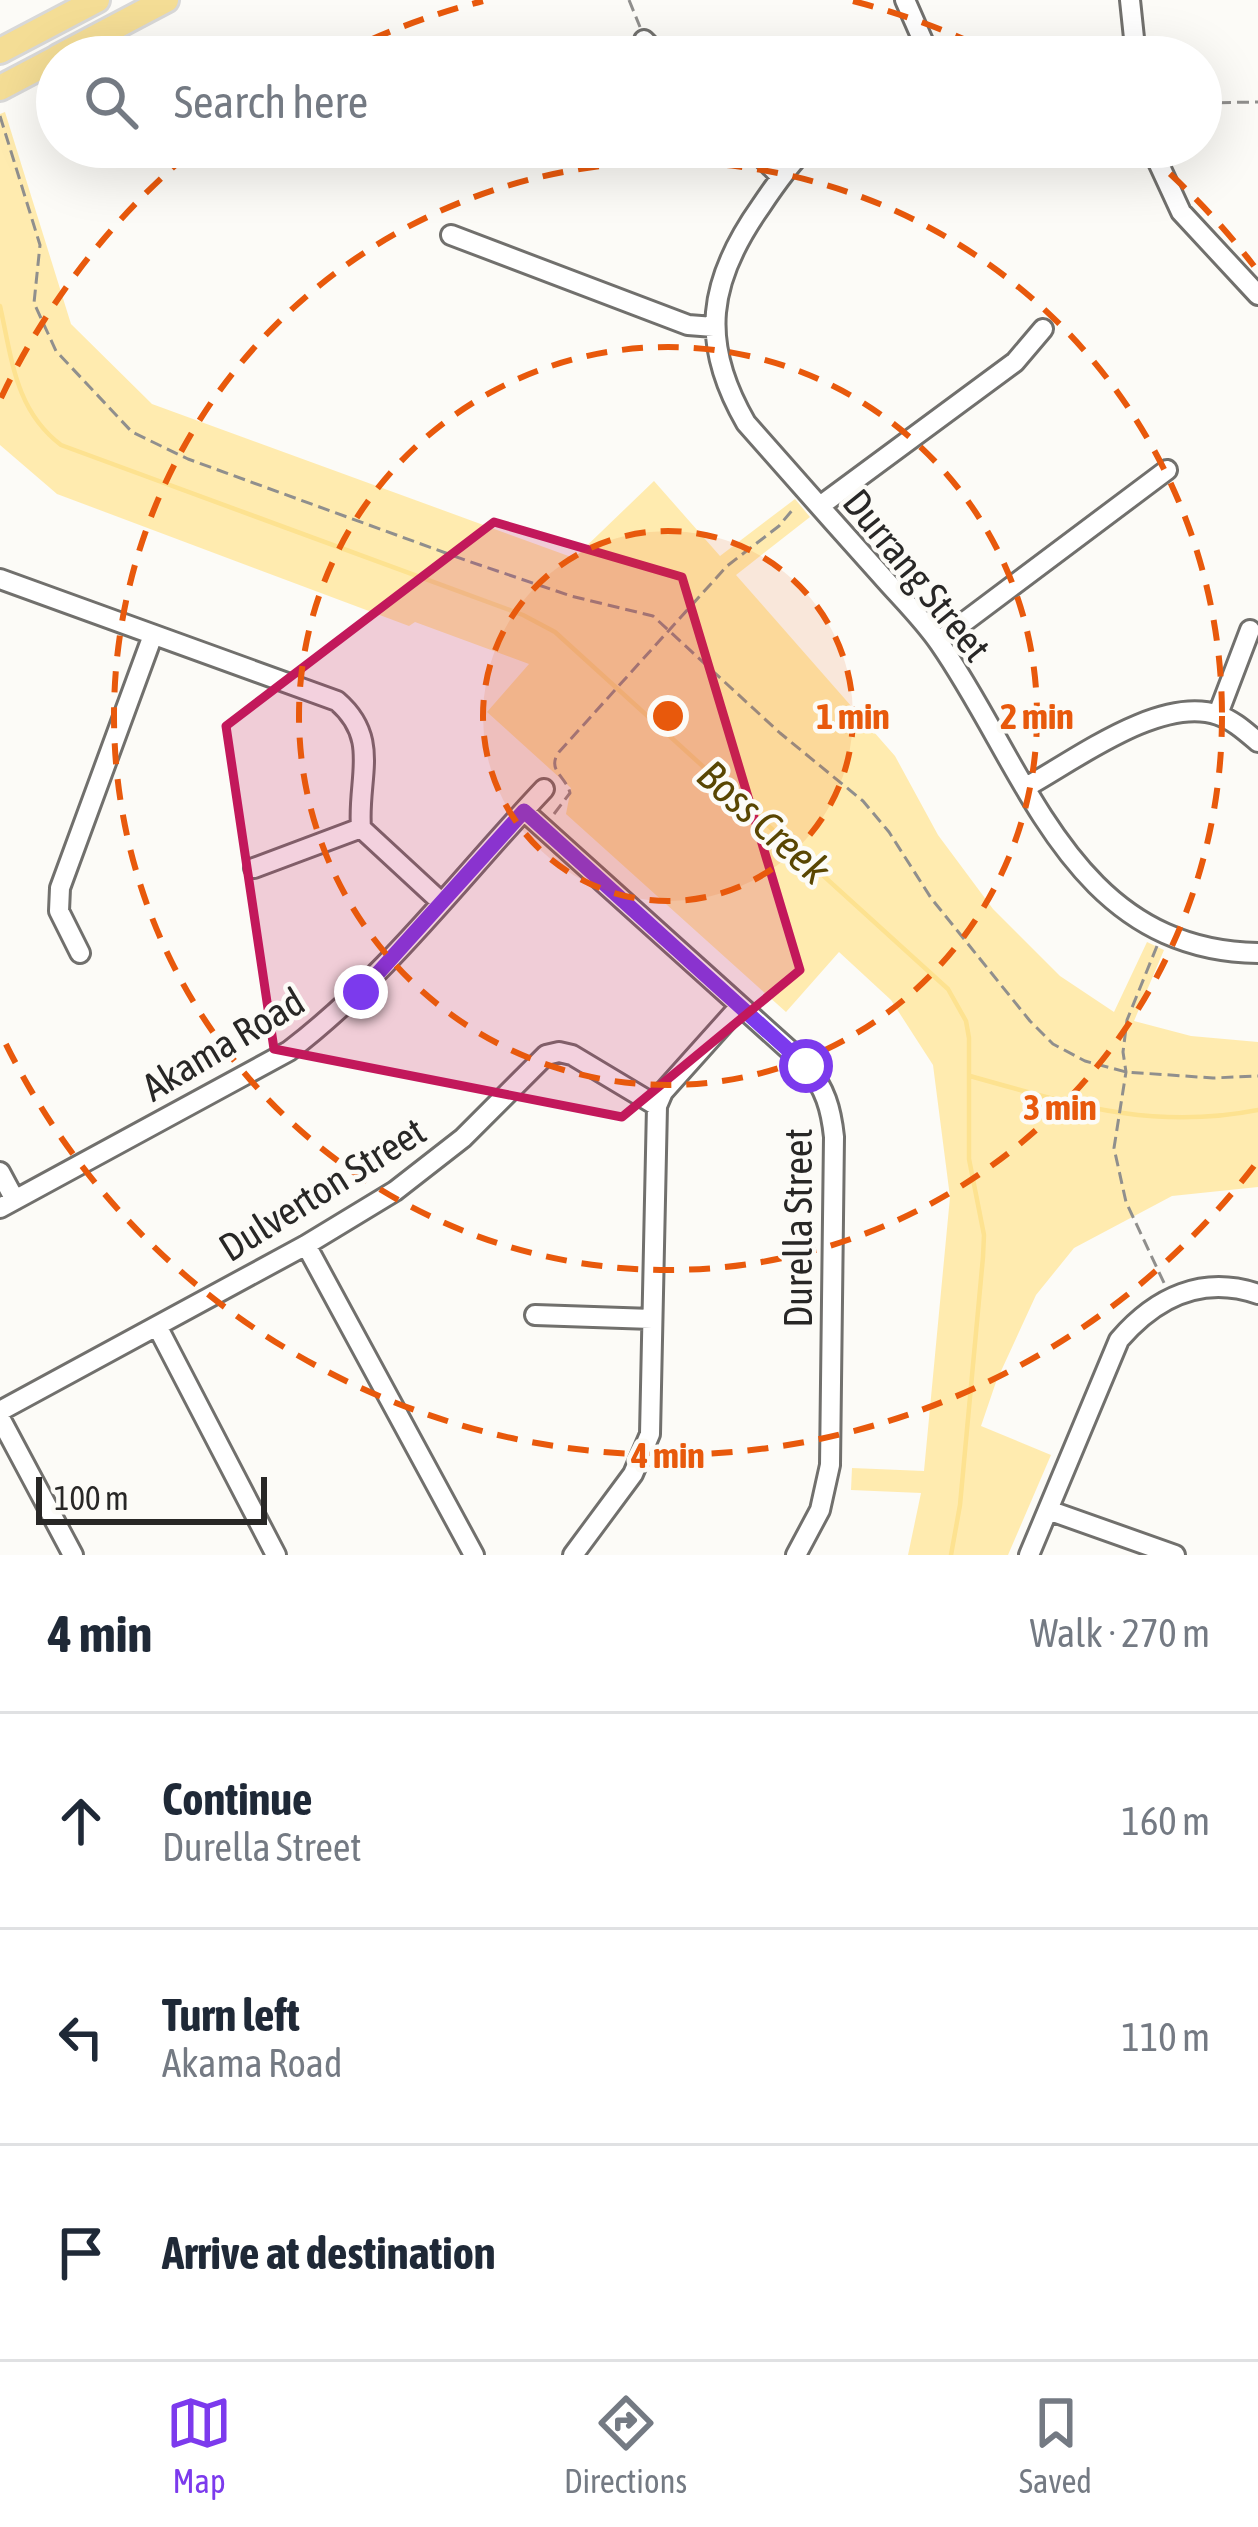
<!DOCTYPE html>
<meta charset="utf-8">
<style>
:root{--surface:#fff;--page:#f6f6f7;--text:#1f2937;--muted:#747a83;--line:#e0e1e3;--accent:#7c3aed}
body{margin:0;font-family:"Asap Condensed",sans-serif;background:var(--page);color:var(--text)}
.scale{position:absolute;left:36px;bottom:30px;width:231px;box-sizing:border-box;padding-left:12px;border:6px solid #282726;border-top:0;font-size:33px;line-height:42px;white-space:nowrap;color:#282726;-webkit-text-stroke:9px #fcfbf7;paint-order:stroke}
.stop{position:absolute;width:36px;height:36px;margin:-27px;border:9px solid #7c3aed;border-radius:50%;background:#fff}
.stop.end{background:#7c3aed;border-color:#fff;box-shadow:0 3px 12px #0008}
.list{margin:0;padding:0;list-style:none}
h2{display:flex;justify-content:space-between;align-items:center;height:156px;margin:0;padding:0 48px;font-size:51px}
h2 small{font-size:39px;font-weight:400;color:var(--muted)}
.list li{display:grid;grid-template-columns:78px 1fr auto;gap:36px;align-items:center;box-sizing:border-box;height:216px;padding:0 48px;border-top:3px solid var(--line)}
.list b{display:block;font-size:45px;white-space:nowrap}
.list p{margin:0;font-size:39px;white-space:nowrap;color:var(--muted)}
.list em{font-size:39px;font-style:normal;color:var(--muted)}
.icon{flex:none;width:66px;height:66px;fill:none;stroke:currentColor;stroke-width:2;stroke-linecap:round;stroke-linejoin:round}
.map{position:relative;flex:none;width:1258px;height:1555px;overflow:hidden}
.search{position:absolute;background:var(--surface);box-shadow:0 12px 48px #0002;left:36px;right:36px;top:36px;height:132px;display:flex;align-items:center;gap:30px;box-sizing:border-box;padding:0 42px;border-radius:66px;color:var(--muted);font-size:45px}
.sheet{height:804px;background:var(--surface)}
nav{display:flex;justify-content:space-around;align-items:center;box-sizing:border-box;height:168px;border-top:3px solid var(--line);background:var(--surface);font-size:33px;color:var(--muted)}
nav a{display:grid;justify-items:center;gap:6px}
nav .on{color:var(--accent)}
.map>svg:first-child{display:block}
.green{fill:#ffebaf}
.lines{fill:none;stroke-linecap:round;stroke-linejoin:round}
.stream{stroke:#fde290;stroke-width:4.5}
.minor-casing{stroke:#71706d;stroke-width:24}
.major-casing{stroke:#d8d8d8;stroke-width:30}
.path{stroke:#908f8d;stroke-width:3;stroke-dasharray:12 6;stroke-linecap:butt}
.minor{stroke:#fff;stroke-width:18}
.major{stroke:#f4dd95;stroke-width:24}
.route{stroke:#7c3aed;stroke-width:15}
.marked{fill:#c2185b;fill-opacity:0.2;stroke:#c2185b;stroke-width:9;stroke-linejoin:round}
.ring{fill:none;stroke:#e8590c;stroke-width:6;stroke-dasharray:21 15}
.labels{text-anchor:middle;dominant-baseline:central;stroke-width:9;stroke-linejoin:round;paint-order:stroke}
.street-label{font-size:39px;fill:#282726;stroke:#fcfbf7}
.water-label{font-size:42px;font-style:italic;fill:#594602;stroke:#fcfbf7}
.centre{fill:#e8590c;stroke:#fcfbf7;stroke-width:6}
.ring-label{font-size:36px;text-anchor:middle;font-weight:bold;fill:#e8590c;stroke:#fcfbf7;stroke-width:9;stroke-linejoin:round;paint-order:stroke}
</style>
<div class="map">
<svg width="1258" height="1555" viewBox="0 0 1258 1555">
<rect width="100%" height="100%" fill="#fcfbf7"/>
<path class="green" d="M5,112L71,324L152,404L574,558L654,481L720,556L795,499L810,517L736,575L895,756L938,835L993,909L1060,976L1114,1012L1147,942L1164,950L1134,1021L1191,1036L1258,1042V1187L1172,1196L1074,1248L1036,1295L996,1382L981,1426L1051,1455L1008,1555H908L921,1493L851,1490L852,1468L924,1471L950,1197L933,1065L891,1000L839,952L786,1012L566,814L571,788L487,712L529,664L415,622L409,626L57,494L0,445V114Z"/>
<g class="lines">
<path class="stream" d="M0,306C12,359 15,410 61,445L523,615L555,632L948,989L966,1021L969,1038V1159L984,1235L983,1257L960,1505L951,1555
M970,1076C1071,1104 1152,1131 1258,1110"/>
<g class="minor-casing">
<path id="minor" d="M905,0L930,57
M1130,0L1136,57
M644,40L661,57
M752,147L781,177
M807,147C789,165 775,185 761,206C708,281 699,342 746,423C790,473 835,524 880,574C900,597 923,619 940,644C1028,771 1072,950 1258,953
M1151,147L1181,212L1258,295
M451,235L688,325L714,327
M820,506L1015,362L1043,329
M0,579L337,701C381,739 357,778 361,828L441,902
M939,641L1167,470
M1218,714L1250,630
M1026,787C1075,760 1161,695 1218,715C1233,720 1246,732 1258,742
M524,811L807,1066C825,1089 831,1108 834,1137L830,1465L820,1510L796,1555
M254,868L361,828
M80,953L59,911L60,888L153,635
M0,1172L15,1200
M0,1208L289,1051C386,977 460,878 544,789
M306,1245L474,1555
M535,1315L652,1319
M157,1326L276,1555
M0,1411L306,1245L395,1191L463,1138L546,1055L559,1052L572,1055L657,1106
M0,1418L73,1555
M1048,1510L1175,1555
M573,1555L633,1474L650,1434L657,1106L663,1092L740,1006
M1029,1555L1119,1340C1156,1297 1203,1275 1258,1294"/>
</g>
<g class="major-casing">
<path id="major" d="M0,51L97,0
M58,57L166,0
M0,88L57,58"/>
</g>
<path class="path" d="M629,0L640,27
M1201,103L1258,102
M0,116L40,245L34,303L56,351L132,432L188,459L465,560L571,596L653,616L780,733L863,801L889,832L931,898L1030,1021L1053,1044L1085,1061L1126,1072L1213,1078L1258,1076
M554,814L570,793C566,776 546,770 559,752L727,566L779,526L794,508
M1157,946L1127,1020L1123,1052L1126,1072L1114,1148L1126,1202L1165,1285"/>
<use href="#minor" class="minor"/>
<use href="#major" class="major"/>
</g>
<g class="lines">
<path class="route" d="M361,992L524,811L806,1066"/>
</g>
<path class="marked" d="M494,522L682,577L800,970L622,1117L274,1049L226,726Z"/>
<circle cx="668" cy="716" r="185" fill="#e8590c" fill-opacity=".12"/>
<g class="ring">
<circle cx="668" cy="716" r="185"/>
<circle cx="668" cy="716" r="369"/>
<circle cx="668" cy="716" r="554"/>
<path d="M1254 1166A739 739 0 0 1 1 1034M1 398A739 739 0 0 1 193 150M338 55A739 739 0 0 1 483 1M853 1A739 739 0 0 1 998 55M1143 150A739 739 0 0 1 1254 266"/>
</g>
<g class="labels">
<g class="street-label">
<text transform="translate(917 575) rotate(51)">Durrang Street</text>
<text transform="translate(223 1044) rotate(-31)">Akama Road</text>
<text transform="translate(322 1189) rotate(-32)">Dulverton Street</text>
<text transform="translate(798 1228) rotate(-90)">Durella Street</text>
</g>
<g class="water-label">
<text transform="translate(764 822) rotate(42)">Boss Creek</text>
</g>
</g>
<circle cx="668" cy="716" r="18" class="centre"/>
<g class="ring-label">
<text x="853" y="729">1 min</text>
<text x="1037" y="729">2 min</text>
<text x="1060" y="1120">3 min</text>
<text x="668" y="1468">4 min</text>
</g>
</svg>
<div class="scale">100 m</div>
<div class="stop" style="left:806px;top:1066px"></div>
<div class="stop end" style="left:361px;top:992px"></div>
<div class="search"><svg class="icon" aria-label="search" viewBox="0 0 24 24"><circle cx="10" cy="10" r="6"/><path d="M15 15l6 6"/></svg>Search here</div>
</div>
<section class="sheet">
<h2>4 min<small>Walk · 270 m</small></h2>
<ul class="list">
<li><svg class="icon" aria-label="ahead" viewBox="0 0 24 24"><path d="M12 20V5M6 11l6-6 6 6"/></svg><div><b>Continue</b><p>Durella Street</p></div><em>160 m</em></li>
<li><svg class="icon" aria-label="left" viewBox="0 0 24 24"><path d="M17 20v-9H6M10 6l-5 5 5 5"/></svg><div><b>Turn left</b><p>Akama Road</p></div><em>110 m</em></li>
<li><svg class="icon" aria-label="arrive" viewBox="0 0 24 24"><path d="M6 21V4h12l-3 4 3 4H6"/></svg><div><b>Arrive at destination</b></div></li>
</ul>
</section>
<nav>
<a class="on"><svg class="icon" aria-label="map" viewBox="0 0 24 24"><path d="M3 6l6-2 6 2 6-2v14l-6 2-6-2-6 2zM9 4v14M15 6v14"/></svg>Map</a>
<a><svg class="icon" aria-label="directions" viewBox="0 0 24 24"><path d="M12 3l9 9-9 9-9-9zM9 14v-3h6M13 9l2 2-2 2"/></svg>Directions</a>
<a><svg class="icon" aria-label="saved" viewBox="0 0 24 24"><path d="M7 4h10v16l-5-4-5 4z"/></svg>Saved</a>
</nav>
